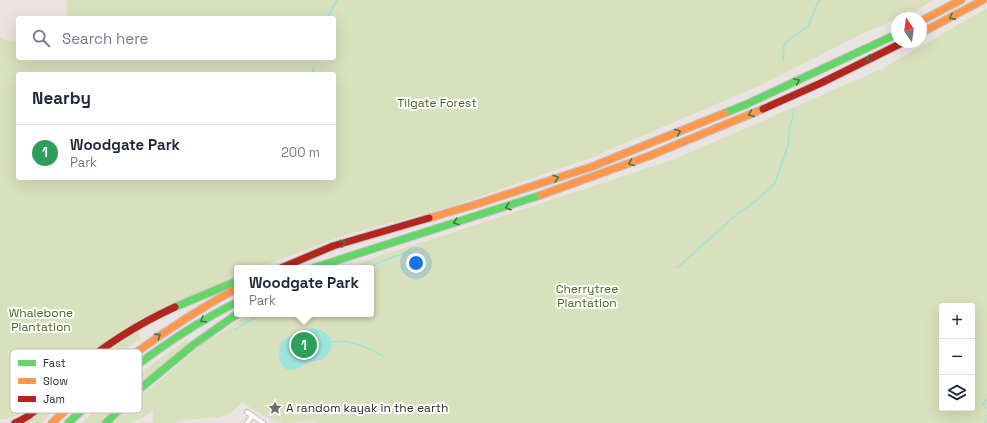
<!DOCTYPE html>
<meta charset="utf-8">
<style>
:root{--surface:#fff;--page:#f6f6f7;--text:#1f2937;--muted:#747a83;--line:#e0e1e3;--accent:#6e6b6b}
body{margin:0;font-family:"Space Grotesk",sans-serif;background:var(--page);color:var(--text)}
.controls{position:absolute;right:12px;bottom:12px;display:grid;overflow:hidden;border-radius:4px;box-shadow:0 4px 16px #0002}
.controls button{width:36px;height:36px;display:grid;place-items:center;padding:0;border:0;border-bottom:1px solid var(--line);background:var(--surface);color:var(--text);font:20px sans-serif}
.compass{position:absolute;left:891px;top:12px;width:36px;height:36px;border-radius:50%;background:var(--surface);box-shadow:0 4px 16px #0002;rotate:347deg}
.you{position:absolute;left:416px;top:263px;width:14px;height:14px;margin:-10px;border:3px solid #fff;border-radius:50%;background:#1a73e8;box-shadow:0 0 0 6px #1a73e833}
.badge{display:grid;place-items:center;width:26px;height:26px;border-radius:50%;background:var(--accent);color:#fff;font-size:13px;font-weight:700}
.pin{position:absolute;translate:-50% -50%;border:2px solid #fff;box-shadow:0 1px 4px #0006}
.popup{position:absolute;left:234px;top:265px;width:140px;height:52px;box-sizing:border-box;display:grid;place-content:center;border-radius:4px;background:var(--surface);filter:drop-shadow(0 1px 3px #0005);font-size:13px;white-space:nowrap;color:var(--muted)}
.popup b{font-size:15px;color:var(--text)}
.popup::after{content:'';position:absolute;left:50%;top:100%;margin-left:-8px;border:8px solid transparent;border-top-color:var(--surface)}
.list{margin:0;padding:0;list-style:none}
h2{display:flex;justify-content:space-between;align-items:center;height:52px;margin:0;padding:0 16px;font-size:17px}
h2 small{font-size:13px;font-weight:400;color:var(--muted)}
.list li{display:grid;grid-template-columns:26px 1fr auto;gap:12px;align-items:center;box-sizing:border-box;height:56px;padding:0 16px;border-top:1px solid var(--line)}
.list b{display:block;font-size:15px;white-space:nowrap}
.list p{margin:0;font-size:13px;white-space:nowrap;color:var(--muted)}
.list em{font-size:13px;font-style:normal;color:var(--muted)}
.icon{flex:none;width:22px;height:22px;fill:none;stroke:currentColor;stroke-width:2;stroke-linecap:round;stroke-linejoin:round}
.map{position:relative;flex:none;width:987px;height:423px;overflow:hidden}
.search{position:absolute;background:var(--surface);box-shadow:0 4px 16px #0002;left:16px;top:16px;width:320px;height:44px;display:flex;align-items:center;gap:10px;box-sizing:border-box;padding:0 14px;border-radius:4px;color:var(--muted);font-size:15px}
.panel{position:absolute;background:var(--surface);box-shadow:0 4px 16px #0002;left:16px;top:72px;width:320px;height:108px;border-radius:4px}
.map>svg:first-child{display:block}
.green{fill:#d9e0bd;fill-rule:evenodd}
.water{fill:#9be5dd}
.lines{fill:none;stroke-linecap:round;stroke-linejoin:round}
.stream{stroke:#9be5dd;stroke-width:1.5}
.street-casing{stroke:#c3c2c3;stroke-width:6}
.fast-casing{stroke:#c5c2c2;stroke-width:9}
.slow-casing{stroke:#c5c2c2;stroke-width:9}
.jam-casing{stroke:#c5c2c2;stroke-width:9}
.street{stroke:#fcfbfb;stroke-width:4}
.fast{stroke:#63d668;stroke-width:7}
.slow{stroke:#ff974d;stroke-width:7}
.jam{stroke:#b3261e;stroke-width:7}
.oneway{stroke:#447846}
.labels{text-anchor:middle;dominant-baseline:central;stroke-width:4;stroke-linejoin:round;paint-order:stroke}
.park-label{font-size:12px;fill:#476420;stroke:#fff}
.poi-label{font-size:12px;fill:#2b2b2b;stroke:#fff;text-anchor:start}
.key{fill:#fff;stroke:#bfbfbf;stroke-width:1}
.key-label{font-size:11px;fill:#2b2b2b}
</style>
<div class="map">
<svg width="987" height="423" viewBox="0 0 987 423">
<rect width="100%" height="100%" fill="#e9e3e2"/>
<path class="green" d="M66,0H933L915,11L866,32L761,85L590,158L453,206L352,233L323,243L258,268H237V277C205,292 171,303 139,320C123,327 111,339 97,349C88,356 78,361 69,368C50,385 27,421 0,419V37L5,40L18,41V58H334V18H66L67,9ZM18,74H334V178H18Z
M987,8V423H321C307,419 298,423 284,423C275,423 250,408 242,402L231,413L219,417L182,420L174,423H146L153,422V410L143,417L130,423H112L141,396L207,340L223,332L248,314H371V268H348L379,256L436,238L672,160L882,69ZM942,306H972V408H942Z
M137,331L141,338C106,363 70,390 42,423H22L34,415L86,366Z
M186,340L189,344L143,381L100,423H82L114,392Z"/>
<path class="water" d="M313,328C329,329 339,347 324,358C320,361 314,361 309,362C305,364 302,366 298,368C279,377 276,352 282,342C287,335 305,330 313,328Z"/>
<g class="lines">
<path class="stream" d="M327,18L337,0
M316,59V58
M783,61L784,45L790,39L808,26L818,2L821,0
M312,74L314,66
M367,268L388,259L408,252
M677,268L735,216L758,199L775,183L788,146L790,124L792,120L794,109
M236,329L261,314
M331,342C350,339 367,347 383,356
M987,399L983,405L987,409
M985,423L987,415"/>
<g class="street-casing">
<path id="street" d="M247,412L263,423
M247,423L252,416"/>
</g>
<g class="fast-casing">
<path id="fast" d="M725,113L747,104L897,34
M313,268L541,195
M175,307L237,281
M68,423C120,375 174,334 237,302
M106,423L141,388L193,345L237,314"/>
</g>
<g class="slow-casing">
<path id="slow" d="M921,21L961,0
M921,33L983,0
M541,195L649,156L763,109
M429,218L477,204L591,167L725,113
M52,423C108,369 169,326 237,288"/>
</g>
<g class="jam-casing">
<path id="jam" d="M763,109L821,83L904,42
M281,268L333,246L429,218
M15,423C40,413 52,390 72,373C103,346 138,324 175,307"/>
</g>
<use href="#street" class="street"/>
<use href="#fast" class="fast"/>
<use href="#slow" class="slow"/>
<use href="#jam" class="jam"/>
</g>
<defs><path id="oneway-chevron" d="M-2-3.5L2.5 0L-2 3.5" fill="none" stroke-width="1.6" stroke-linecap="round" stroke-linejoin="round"/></defs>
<g class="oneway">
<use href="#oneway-chevron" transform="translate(952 17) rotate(152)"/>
<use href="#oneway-chevron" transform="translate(869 59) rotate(155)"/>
<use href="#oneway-chevron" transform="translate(797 81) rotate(-25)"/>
<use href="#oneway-chevron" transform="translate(751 114) rotate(157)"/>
<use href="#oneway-chevron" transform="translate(678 132) rotate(-22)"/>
<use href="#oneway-chevron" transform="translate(631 163) rotate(160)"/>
<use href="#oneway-chevron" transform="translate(556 178) rotate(-18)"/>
<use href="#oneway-chevron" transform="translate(508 207) rotate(161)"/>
<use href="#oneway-chevron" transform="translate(456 222) rotate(163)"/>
<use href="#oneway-chevron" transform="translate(343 243) rotate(-17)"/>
<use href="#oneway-chevron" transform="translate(203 320) rotate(149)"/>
<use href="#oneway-chevron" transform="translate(158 336) rotate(-33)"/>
</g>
<defs>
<g id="sight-bare" transform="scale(1.08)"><path d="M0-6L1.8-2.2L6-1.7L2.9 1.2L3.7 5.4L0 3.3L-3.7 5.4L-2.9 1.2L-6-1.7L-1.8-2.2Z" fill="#6e6b6b" stroke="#fff" stroke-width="2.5" paint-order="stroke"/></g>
</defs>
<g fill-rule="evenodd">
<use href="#sight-bare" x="275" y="408"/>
</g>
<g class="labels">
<g class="park-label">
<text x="437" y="103">Tilgate Forest</text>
<text x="587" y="289">Cherrytree<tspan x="587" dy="14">Plantation</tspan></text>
<text x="41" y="313">Whalebone<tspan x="41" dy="14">Plantation</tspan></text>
</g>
<g class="poi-label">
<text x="286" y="408">A random kayak in the earth</text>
</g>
</g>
<rect x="10" y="349" width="132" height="64" rx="6" class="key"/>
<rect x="18" y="360" width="18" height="6" fill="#63d668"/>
<rect x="18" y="378" width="18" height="6" fill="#ff974d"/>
<rect x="18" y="396" width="18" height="6" fill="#b3261e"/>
<g class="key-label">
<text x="43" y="367">Fast</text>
<text x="43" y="385">Slow</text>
<text x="43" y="403">Jam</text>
</g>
</svg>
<div class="controls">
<button>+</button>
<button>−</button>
<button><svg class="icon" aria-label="layers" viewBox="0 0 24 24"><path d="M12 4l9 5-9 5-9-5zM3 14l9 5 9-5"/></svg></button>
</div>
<svg class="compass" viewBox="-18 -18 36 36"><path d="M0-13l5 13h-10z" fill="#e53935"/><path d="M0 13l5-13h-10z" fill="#747a83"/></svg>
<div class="you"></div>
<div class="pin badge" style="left:304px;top:345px;background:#2e9e5b">1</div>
<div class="popup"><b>Woodgate Park</b>Park</div>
<div class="search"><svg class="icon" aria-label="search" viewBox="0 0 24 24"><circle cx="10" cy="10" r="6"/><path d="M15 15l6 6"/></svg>Search here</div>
<section class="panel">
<h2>Nearby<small></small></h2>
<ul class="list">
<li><span class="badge" style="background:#2e9e5b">1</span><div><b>Woodgate Park</b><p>Park</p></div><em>200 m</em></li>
</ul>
</section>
</div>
